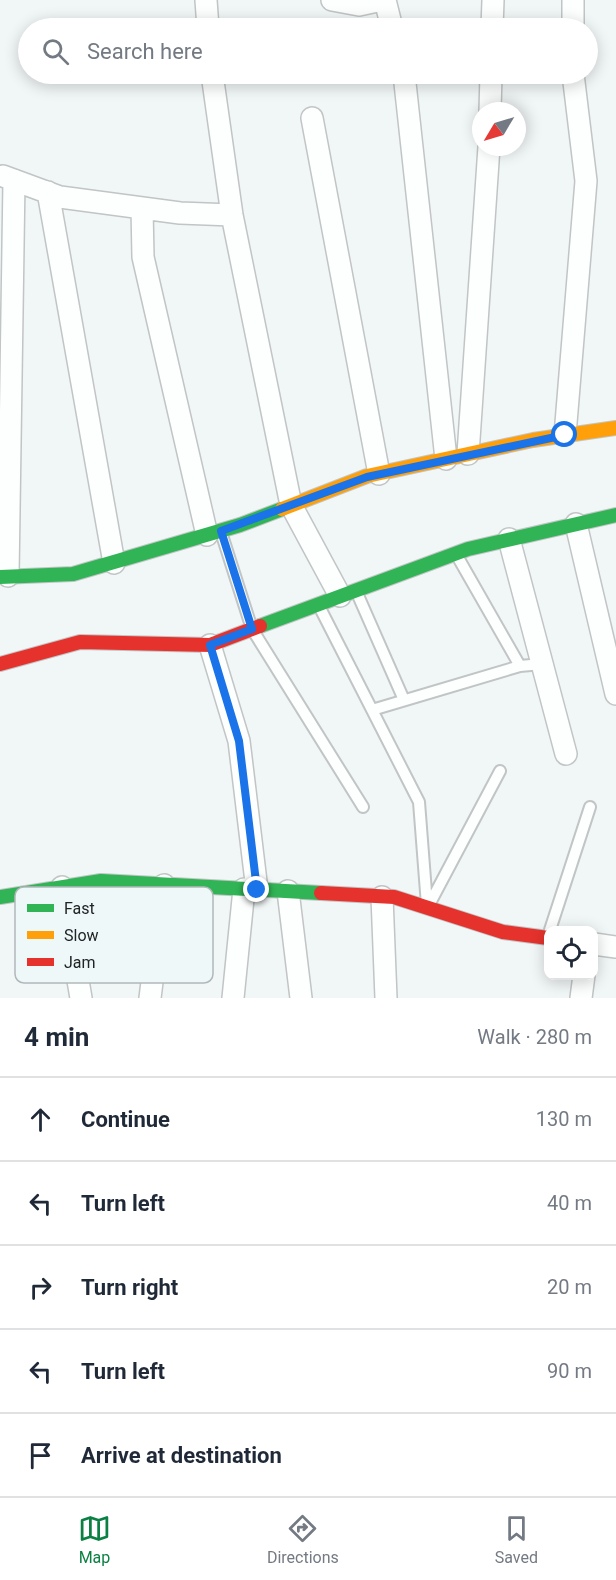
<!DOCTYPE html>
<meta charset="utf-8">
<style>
:root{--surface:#fff;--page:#f6f6f7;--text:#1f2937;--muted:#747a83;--line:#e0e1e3;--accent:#0b8043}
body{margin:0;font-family:Roboto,sans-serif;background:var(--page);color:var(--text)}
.controls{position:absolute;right:18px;bottom:18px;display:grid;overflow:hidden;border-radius:12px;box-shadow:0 3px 15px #0003}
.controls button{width:54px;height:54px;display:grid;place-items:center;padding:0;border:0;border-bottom:2px solid var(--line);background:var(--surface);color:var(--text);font:30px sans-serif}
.compass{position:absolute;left:472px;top:102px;width:54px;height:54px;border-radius:50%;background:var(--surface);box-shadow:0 3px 15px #0003;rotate:232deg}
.stop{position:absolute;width:18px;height:18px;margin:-14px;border:4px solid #1a73e8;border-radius:50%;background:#fff}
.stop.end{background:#1a73e8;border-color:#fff;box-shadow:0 2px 6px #0008}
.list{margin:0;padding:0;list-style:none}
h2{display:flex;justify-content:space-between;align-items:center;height:78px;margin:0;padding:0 24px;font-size:26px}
h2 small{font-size:20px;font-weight:400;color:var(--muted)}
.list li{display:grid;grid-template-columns:39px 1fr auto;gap:18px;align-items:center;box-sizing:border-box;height:84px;padding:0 24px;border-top:2px solid var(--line)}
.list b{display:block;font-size:22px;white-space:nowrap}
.list em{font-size:20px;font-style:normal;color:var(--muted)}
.icon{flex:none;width:33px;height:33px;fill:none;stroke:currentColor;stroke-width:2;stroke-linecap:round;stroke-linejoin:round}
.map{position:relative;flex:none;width:616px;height:998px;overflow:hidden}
.search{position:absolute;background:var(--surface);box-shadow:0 3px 15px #0003;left:18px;right:18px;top:18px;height:66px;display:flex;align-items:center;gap:15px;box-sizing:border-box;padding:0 21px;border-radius:33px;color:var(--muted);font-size:22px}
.sheet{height:498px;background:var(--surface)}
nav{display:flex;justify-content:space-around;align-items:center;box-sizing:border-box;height:84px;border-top:2px solid var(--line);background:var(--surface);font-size:16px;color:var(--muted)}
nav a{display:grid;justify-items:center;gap:3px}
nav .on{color:var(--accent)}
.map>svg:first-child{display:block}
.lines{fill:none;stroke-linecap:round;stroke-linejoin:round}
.lane-casing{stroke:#c2c5c5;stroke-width:14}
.street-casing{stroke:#c2c5c5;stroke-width:24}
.fast-casing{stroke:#c2c5c5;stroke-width:16}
.slow-casing{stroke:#c2c5c5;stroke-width:16}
.jam-casing{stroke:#c2c5c5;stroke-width:16}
.lane{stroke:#fdfefe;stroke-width:10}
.street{stroke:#fdfefe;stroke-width:21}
.fast{stroke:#30b455;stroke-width:14}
.slow{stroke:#ff9f0a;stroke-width:14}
.jam{stroke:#e5322d;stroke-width:14}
.route{stroke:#1a73e8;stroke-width:8}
.key{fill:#eff8f8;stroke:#b1b8b9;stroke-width:1.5}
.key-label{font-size:16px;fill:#212425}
</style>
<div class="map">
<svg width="616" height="998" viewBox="0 0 616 998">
<rect width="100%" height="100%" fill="#f1f6f6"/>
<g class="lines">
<g class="lane-casing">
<path id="lane" d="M221,532L252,629L363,807
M456,554L520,666
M357,593L404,700
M319,606L419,802L427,905
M372,710L520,666L542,664
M429,905L500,771
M550,930L590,807"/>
</g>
<g class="street-casing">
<path id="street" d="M206,0L208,28
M332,0L359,5L382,0
M385,0L392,28
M573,0V28
M492,28L493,0
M212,74L232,215L291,505L340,596
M404,74L446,459
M490,111L491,74
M312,118L379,474
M3,176L60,197L180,213L232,215
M48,192L114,563
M142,208L143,257L207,535
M565,435L586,181L573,74
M468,454L489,147
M576,524L616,694
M509,539L566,754
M8,576L14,180
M210,645L239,741L257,890
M62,887L81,998
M288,891L301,998
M382,897L386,998
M594,944L616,947
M150,998L164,885
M233,998L244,889
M581,998L584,975"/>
</g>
<g class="fast-casing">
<path id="fast" d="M0,577L73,574L240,525L282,509
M260,626L468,549L616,515
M0,897L101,881L321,893"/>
</g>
<g class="slow-casing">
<path id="slow" d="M282,509L367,476L533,440L616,428"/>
</g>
<g class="jam-casing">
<path id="jam" d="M0,664L80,642L210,645L260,626
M321,893L394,897L503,932L548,938"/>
</g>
<use href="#lane" class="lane"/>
<use href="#street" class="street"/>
<use href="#fast" class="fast"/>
<use href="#slow" class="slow"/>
<use href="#jam" class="jam"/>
</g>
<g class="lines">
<path class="route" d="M257,890L239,741L210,645L252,629L221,531L367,477L565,435"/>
</g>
<rect x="15" y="887" width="198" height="96" rx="9" class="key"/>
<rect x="27" y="904" width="27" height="8" fill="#30b455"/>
<rect x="27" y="931" width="27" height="8" fill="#ff9f0a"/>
<rect x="27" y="958" width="27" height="8" fill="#e5322d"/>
<g class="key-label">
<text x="64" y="914">Fast</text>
<text x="64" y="941">Slow</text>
<text x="64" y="968">Jam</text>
</g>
</svg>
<div class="controls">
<button><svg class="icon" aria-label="locate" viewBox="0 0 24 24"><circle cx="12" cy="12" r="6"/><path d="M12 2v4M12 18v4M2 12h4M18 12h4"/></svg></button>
</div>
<svg class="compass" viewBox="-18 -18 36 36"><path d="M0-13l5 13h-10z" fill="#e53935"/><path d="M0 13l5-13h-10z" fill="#747a83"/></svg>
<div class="stop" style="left:565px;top:435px"></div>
<div class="stop end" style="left:257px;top:890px"></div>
<div class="search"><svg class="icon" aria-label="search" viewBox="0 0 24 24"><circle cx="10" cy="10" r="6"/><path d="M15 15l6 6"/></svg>Search here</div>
</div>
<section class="sheet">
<h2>4 min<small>Walk · 280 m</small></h2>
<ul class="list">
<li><svg class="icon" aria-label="ahead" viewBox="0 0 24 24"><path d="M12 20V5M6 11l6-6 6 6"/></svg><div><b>Continue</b></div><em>130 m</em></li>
<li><svg class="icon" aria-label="left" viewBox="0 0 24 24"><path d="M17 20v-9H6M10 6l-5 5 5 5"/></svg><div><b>Turn left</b></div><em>40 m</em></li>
<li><svg class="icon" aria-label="right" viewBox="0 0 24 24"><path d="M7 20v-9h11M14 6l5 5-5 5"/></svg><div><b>Turn right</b></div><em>20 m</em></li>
<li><svg class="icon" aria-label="left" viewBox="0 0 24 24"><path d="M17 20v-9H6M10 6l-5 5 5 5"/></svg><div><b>Turn left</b></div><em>90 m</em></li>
<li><svg class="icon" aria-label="arrive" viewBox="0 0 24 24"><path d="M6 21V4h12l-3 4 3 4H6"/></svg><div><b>Arrive at destination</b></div></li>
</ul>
</section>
<nav>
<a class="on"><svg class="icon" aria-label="map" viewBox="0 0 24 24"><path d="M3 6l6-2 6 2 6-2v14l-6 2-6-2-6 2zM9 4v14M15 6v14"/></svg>Map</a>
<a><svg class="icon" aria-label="directions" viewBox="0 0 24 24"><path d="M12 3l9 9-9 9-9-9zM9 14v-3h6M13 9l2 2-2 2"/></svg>Directions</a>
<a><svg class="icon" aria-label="saved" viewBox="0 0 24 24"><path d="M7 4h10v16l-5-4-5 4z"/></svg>Saved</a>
</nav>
